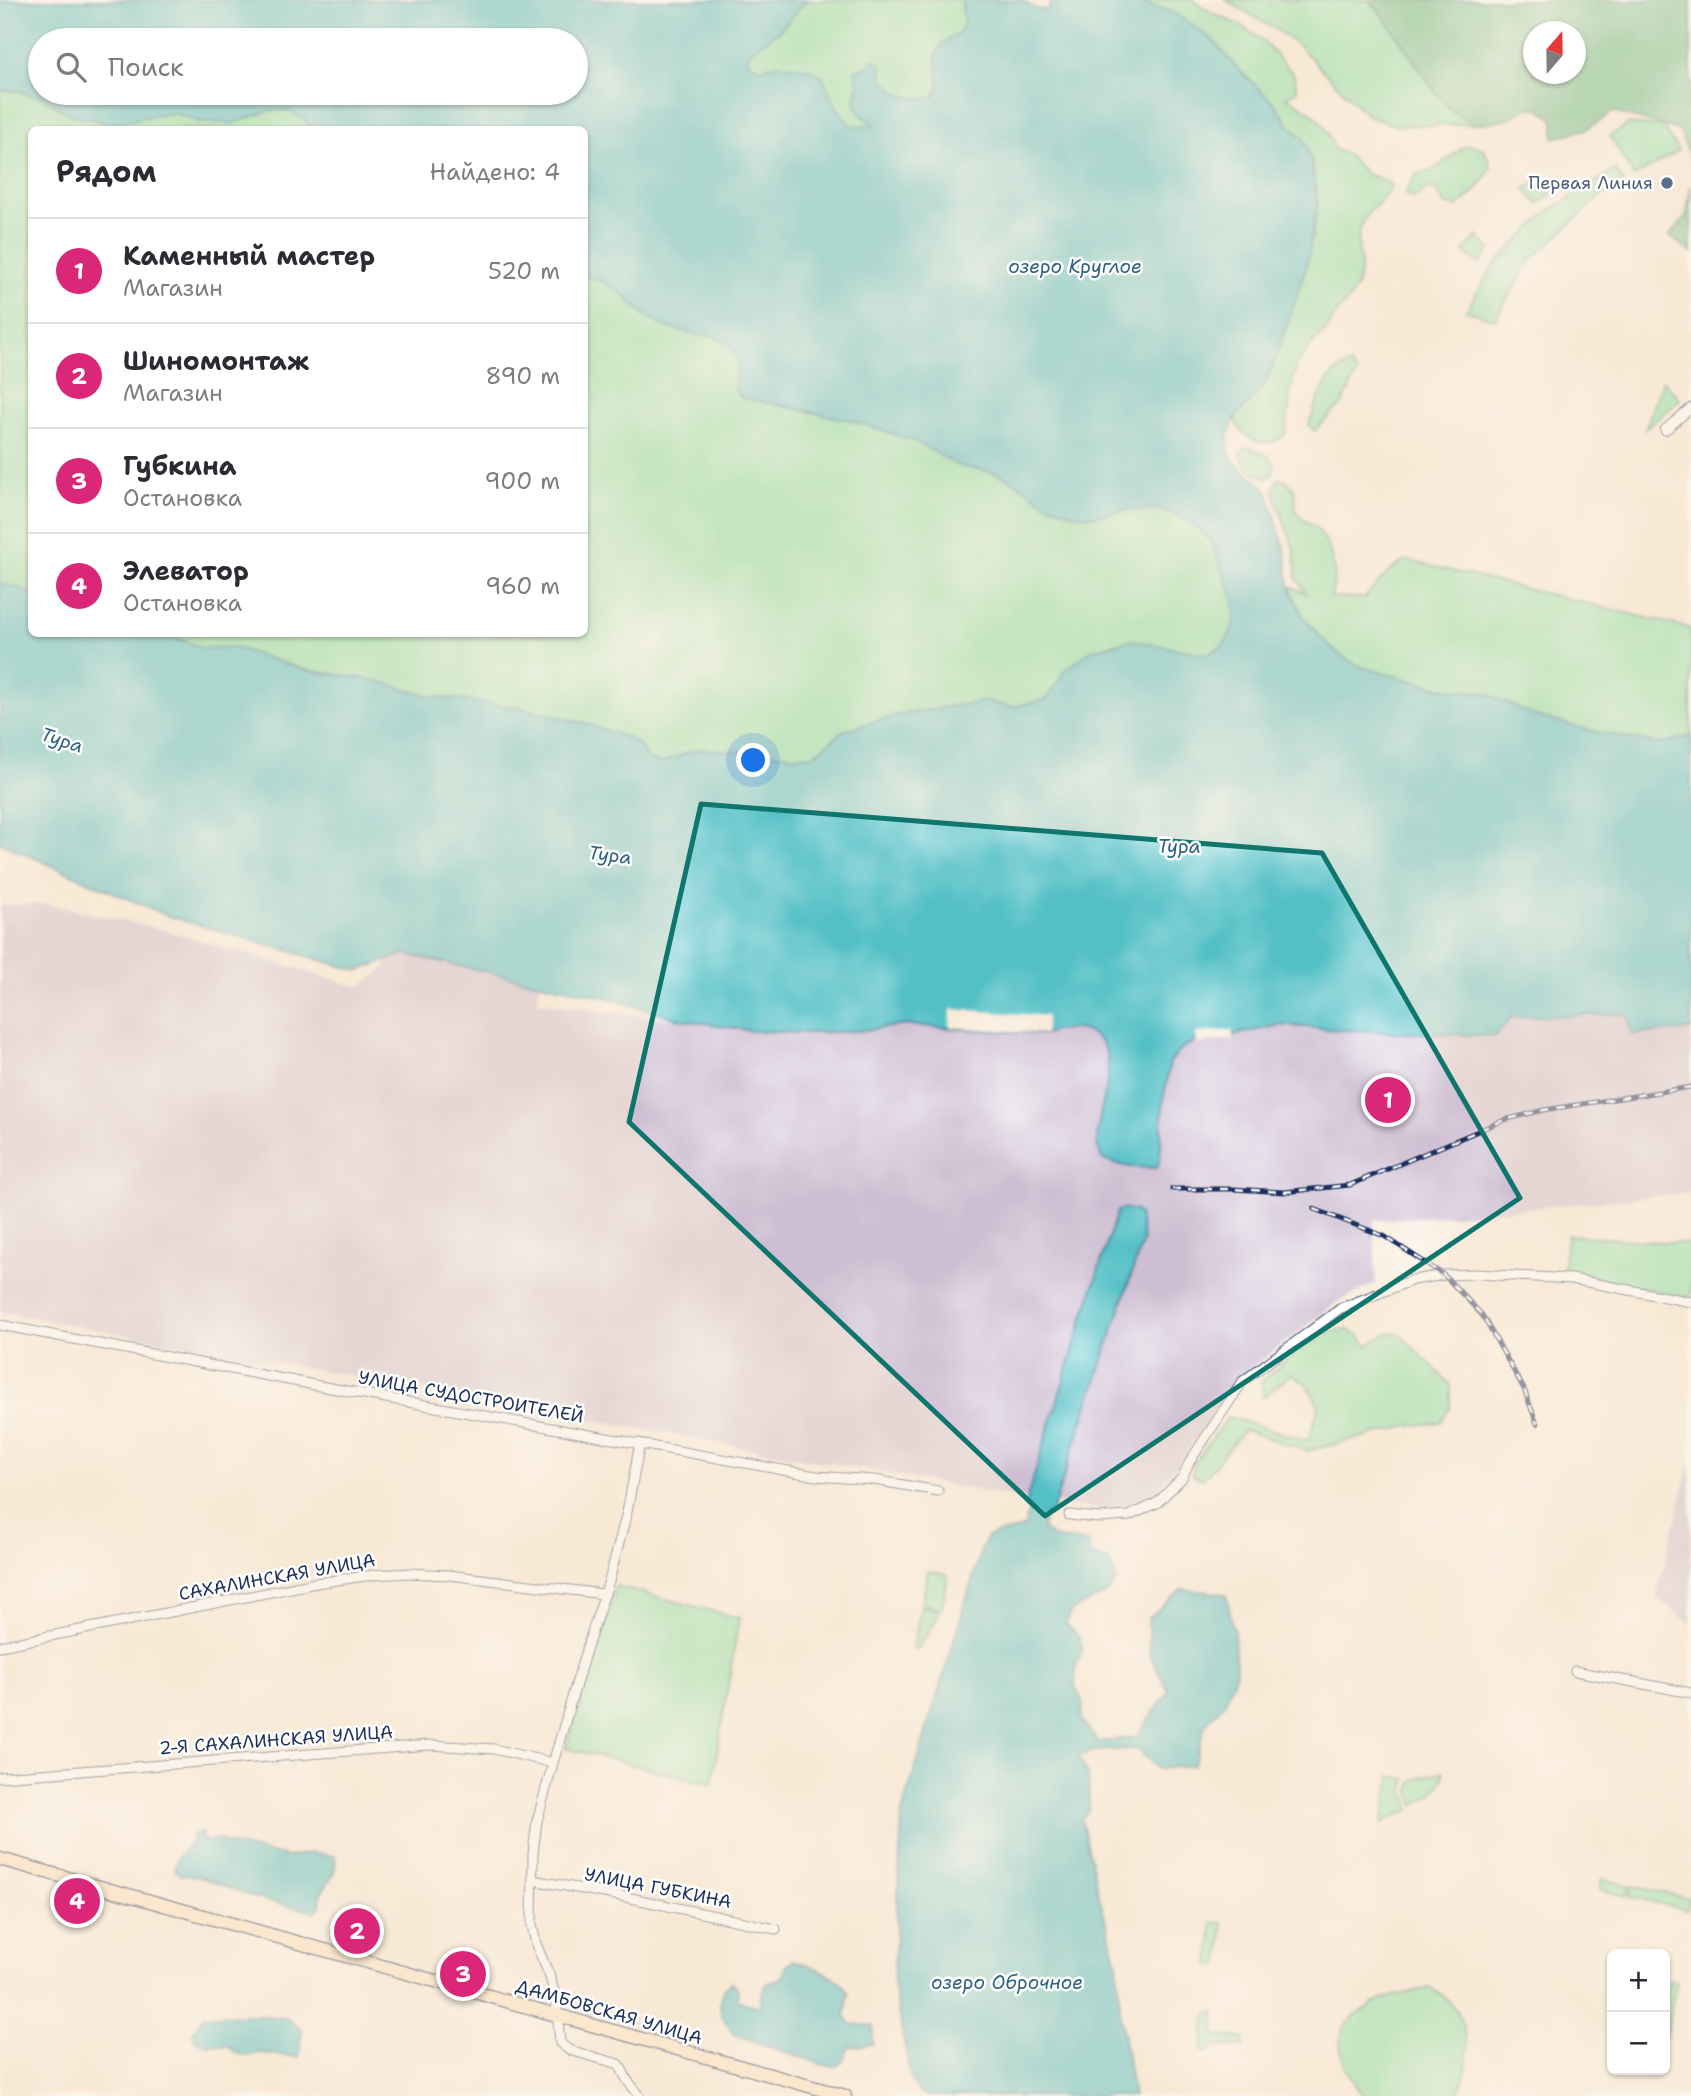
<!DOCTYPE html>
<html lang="ru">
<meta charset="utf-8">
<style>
:root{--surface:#fff;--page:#f2f2f3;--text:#2b2b33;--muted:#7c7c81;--line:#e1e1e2;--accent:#db2777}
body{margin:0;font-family:"Shantell Sans",sans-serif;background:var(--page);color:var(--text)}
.controls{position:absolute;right:21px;bottom:21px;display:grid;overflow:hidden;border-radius:10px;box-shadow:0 2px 5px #0004}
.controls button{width:63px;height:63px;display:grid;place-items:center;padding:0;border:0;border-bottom:2px solid var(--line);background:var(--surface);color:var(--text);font:35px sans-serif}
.compass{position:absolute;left:1523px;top:21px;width:63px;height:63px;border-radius:50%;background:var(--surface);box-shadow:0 2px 5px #0004;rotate:20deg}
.you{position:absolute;left:754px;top:761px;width:24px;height:24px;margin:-18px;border:5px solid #fff;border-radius:50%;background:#1a73e8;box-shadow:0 0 0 10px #1a73e833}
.badge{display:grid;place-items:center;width:46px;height:46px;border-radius:50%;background:var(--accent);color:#fff;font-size:23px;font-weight:700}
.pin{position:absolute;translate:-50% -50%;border:4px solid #fff;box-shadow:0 2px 7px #0006}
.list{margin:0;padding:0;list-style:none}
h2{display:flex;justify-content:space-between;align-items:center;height:91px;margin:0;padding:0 28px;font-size:30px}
h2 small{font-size:23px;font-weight:400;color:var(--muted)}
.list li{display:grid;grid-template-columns:46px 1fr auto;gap:21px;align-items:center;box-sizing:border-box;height:105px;padding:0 28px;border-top:2px solid var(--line)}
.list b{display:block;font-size:26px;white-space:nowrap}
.list p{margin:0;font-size:23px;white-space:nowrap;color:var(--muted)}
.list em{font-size:23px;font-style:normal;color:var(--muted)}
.icon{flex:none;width:38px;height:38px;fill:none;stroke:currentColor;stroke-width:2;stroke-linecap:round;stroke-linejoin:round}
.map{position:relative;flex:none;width:1691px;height:2096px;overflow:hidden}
.search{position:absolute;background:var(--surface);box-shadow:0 2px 5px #0004;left:28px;top:28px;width:560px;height:77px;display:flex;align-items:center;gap:18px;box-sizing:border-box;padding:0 24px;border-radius:38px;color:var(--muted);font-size:26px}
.panel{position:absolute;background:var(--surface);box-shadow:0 2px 5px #0004;left:28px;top:126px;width:560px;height:511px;border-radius:10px}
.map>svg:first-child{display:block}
.industrial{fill:#cebed1}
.green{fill:#87e1a6;stroke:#518882;stroke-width:2}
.forest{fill:#6dbf8b;stroke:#447774;stroke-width:2;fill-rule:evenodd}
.water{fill:#52c0c6;stroke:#367892;stroke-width:2;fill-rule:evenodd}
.pier{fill:#f8e9d6}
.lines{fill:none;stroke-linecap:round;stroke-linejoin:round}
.street-casing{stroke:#3c4b70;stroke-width:11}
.secondary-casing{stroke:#3c4b70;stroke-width:15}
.street{stroke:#fff;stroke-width:9}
.secondary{stroke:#fee5c5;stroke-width:12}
.rail-casing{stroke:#1b2f5e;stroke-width:5}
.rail{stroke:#fff;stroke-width:2.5;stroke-dasharray:8;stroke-linecap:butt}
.marked{fill:none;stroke:#0f766e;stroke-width:5;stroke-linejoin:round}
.service-dot{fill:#5c6f8a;stroke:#fff;stroke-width:2.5}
.labels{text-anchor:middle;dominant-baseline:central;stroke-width:5;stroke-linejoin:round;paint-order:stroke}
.service-label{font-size:18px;fill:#4e5e75;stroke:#fff;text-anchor:end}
.street-label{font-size:18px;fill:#1b2f5e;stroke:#fff}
.water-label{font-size:19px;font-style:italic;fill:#2e6282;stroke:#fff}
</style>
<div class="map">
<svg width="1691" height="2096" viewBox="0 0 1691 2096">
<rect width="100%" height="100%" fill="#fff"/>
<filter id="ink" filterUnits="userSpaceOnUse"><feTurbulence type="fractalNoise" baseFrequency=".0143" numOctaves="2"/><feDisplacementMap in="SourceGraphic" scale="14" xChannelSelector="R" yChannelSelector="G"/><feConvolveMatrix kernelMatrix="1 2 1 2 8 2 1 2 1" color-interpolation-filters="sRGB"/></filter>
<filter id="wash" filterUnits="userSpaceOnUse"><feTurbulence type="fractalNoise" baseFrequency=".00686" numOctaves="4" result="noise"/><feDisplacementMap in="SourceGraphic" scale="28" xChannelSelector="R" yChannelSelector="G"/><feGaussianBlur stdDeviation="1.57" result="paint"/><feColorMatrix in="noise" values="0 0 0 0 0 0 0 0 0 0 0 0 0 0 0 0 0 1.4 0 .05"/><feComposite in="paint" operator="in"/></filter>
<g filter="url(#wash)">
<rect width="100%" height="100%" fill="#f8e9d6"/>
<path class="industrial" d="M47,904L164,930L359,987L384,970L391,941L543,972L537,1001L601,1011L679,1019L753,1031L809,1033L857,1031L906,1025L1045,1034L1065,1028L1084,1029L1101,1040L1108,1055L1097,1145L1103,1160L1142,1168L1158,1167L1160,1158L1163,1102L1170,1062L1183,1047L1200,1039L1234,1035L1280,1025L1340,1030L1494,1036L1512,1017L1627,1014L1631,1034L1691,1030V1193L1458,1215L1374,1220L1376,1283L1336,1303L1237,1379L1184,1457L1148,1499L1127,1506L1102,1510L1014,1497L0,1312V905Z
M1691,1459V1624L1656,1597Z"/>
<path class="green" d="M807,0H965L962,4L964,25L957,35L943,43L936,55L939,86L935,97C909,101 900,97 882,79V65L858,84L855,104L863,116L877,126H850L836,106L821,76L807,68L780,64L758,68L748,62L749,52L779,31Z
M1115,0H1193L1212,13L1238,24L1262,40L1294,75L1297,91L1286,97C1312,111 1325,120 1334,149L1348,155L1366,174L1382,179L1391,185C1384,204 1371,204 1363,222C1351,247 1367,258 1357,285C1352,298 1344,305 1335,315C1332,320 1330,325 1327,329C1317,340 1306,348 1299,362C1288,384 1291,412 1284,436C1283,436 1275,441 1273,442C1257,446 1238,433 1235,418L1265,384L1271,371L1306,268L1318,202L1310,156L1303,138L1290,126L1275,104L1238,69L1226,54L1176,14L1157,7L1136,2L1124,4L1118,3Z
M1226,0H1369C1397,29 1415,67 1440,98C1449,110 1462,117 1474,124L1399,126L1369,117L1299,46L1281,33Z
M0,90L18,91L42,98L71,115L145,117L174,113L200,122L233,123L269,111L289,110L306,121L311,129L32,130L31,592L0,583Z
M1629,124L1663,127L1678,151L1634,177L1610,136Z
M1465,146H1476L1484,149L1491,166C1483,184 1473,195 1457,207L1444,204L1436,190L1427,189L1418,196L1412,198L1406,195L1409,185L1417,174L1432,171Z
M1615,170L1624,183L1600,197L1530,261L1495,319L1466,311L1494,265L1550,210Z
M1541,178L1552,194L1538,204L1525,189Z
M1477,236L1490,249L1480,264L1464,252Z
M585,276L596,278L621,293L645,316L692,334L714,336L729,343L738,364L734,386L740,397L850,420L915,441L959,466L997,473L1017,483L1047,504L1076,514L1089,516L1125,510L1159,509L1173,514L1199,529L1210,540L1233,597L1235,615L1231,633L1222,647L1205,654L1130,640L1065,670L1048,699L1012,707L986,701L843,731L812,756L698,749L661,763L647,759L640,747L629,738L582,723L523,708L429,696L373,680L305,670L234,647L203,648L165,634H584Z
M1351,365L1357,373L1342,404L1314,431L1309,424C1317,403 1326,369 1351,365Z
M1663,380L1680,400L1645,429Z
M1251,448L1269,457L1275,466L1273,474L1268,478C1254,474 1244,468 1240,454L1244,449Z
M1279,479L1286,480C1287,481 1293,488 1294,489C1298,497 1292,507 1299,515C1304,521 1312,524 1317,529C1333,547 1338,576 1331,597L1364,598C1380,583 1387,570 1406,560L1689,628L1691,633V736L1658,744L1592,731L1532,715L1485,693L1440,688L1361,667L1340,656L1320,637L1303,616L1289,586L1306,593L1297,579L1294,549L1274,493L1275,485Z
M1567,1235L1691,1244V1298L1563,1272Z
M1347,1330L1360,1336L1367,1346L1387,1333L1400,1334L1451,1385V1406L1441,1422L1409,1426L1307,1451L1244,1430L1203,1479L1192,1475L1194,1463L1228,1417L1308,1441L1319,1406L1307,1384L1292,1374L1263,1397L1261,1382L1286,1360L1332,1331Z
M928,1571L948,1575L942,1608L922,1604Z
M616,1586L739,1618L712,1784L565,1748Z
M921,1606L939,1610L936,1621L918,1649L913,1648Z
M1444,1771C1444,1786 1427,1798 1415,1806L1410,1791L1413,1780Z
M1391,1776L1407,1779L1404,1790L1411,1809L1382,1823Z
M1602,1879L1630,1885L1627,1896L1600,1890Z
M1632,1886L1689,1898L1687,1910L1630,1897Z
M1212,1922L1223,1923L1220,1963L1216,1967L1210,1964Z
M1670,1979L1677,1981L1665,2041V2003Z
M1428,1988C1459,1997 1469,2035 1467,2063C1466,2074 1461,2086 1458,2096H1364C1352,2083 1337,2055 1341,2036C1343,2022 1364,2009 1375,2003C1390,1994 1412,1993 1428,1988Z
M1211,2011L1215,2012V2030L1218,2036L1244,2038L1243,2047L1214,2045L1209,2051H1202L1206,2016Z"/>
<path class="forest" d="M1369,0H1691V160L1679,130L1613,112L1587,129L1554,138V120L1540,108H1527L1509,119L1474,124C1462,117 1449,110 1440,98C1415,67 1397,29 1369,0ZM1534,32H1576V74H1534Z
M1691,185V252L1669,236L1686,217Z"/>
<path class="water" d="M0,0H807L779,31L749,52L748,62L758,68L780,64L807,68L822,76L836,106L850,125L875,126L863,116L855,104L858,84L855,70L868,66L874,59L882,65V79C900,97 909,101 934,97L939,86L936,55L943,43L957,35L964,25L962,3L965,0H1022L1036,9L1048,10L1051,0H1115L1118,3L1124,4L1136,2L1157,7L1176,14L1212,39L1238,69L1275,104L1290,126L1303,138L1310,156L1318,202L1306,268L1271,371L1265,384L1235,418L1229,433L1228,447L1232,458L1240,468L1261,484L1268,493L1286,554L1289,586L1303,616L1320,637L1340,655L1361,667L1440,688L1485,693L1532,715L1592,731L1658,744L1691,736V1030L1631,1034L1627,1014L1512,1017L1495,1036L1340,1030L1280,1025L1234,1035L1200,1039L1183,1047L1170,1062L1163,1102L1160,1158L1157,1168L1130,1167L1103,1160C1101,1155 1098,1149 1097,1144C1095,1113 1125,1055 1093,1035C1077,1025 1062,1029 1045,1034L906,1025L857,1031L809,1033L753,1031L679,1019L605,997L404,954L358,971L168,916L0,843V583L31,592L32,634H165L203,648L234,647L305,670L373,680L429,696L523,708L582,723L629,738L640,747L647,759L661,763L698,749L812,756L843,731L897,715L986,701L1012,707L1047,699L1065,670L1092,650L1130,640L1206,654L1222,647L1231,633L1235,615L1233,597L1210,540L1199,529L1173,514L1158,509L1125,510L1089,516L1076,514L1047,504L1017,483L997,473L959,466L915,441L850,420L740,397L734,386L738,364L729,343L714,336L692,334L663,326L645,316L621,293L596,278L585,276L584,130L311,129L306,121L288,110L269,111L233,123L200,122L174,113L145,117L113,124L71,115L42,98L18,91L0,90ZM40,40H576V93H40Z
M1124,1209L1134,1210L1139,1214L1143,1240L1051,1515L1046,1514L1042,1529L1054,1538L1090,1543L1088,1555C1110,1558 1111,1561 1116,1582L1107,1593L1071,1611L1066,1624L1079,1637L1083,1649L1076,1664L1075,1686L1083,1703L1081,1719L1098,1742L1136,1737L1169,1691L1150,1656L1148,1619L1182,1589L1226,1594L1234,1631L1236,1672L1225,1702L1205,1725L1194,1765L1158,1769L1137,1749L1095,1751L1078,1756L1088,1774L1089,1810L1081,1819L1101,1903L1117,1962L1120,2011L1133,2096H930L920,2093L911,2079L893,1984L902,1812L981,1550L987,1537C999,1532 1012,1532 1024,1527L1030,1509L1024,1507L1117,1211Z
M201,1833L204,1842L217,1839L233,1845L288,1857L311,1853L335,1856C338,1871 329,1883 320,1894L321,1905L315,1912L256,1898L200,1877L180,1875L174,1869L178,1857L192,1841L193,1834Z
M793,1960C813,1966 838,1975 849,1993L845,2016L851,2024L873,2026V2044L849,2047L844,2059L837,2066L824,2065L733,2034L721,2014L720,2001L723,1990L731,1982L738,1989V2000L752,2006H760L761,1995L765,1985L783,1977L786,1967Z
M259,2015L286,2018L302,2029L299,2057L259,2053L247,2056L236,2053L229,2046L201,2044L194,2038L193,2032L204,2016Z"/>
<path class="pier" d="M951,1009L1047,1016L1045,1034L950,1027Z
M1232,1030L1233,1039L1197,1044L1196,1033Z"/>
</g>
<g filter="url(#ink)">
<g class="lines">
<g class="street-casing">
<path id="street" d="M1665,430L1691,408
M0,1325L320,1386L816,1476L874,1480L938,1491
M1069,1515L1099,1518L1129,1516L1157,1503L1182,1478L1190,1461L1243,1381L1341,1308L1413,1280L1444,1275L1476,1274L1572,1279L1691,1302
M0,1646L316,1583L373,1575L410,1573L449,1575L603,1594
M1575,1671L1691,1693
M0,1777L430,1745L494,1749L553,1763
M533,1880L626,1897L776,1929
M640,2096L627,2080L619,2064L569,2050L560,2043L556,1999L550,1977L536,1944L532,1925L533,1853L537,1821L553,1763L586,1650L609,1581L627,1512L640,1443"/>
</g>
<g class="secondary-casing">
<path id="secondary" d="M0,1859L845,2096"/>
</g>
<use href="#street" class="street"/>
<use href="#secondary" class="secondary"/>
<g class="rail-casing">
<path id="rail" d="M1172,1189H1233L1284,1192L1350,1185L1504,1120L1544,1110L1691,1087
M1314,1209L1384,1236L1444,1275L1482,1315L1524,1389L1537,1424"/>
</g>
<use href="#rail" class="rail"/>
</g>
</g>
<path d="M0 0H1691V2096H0ZM701,804L1322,853L1520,1198L1045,1516L629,1122Z" fill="#f8e9d6" fill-opacity=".55" fill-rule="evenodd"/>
<path class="marked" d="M701,804L1322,853L1520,1198L1045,1516L629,1122Z"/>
<circle class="service-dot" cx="1667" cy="183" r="7"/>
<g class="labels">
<g class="service-label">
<text x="1653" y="183">Первая Линия</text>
</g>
<g class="street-label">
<text transform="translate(471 1397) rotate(10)">УЛИЦА СУДОСТРОИТЕЛЕЙ</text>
<text transform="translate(277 1577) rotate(-10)">САХАЛИНСКАЯ УЛИЦА</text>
<text transform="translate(276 1740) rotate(-4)">2-Я САХАЛИНСКАЯ УЛИЦА</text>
<text transform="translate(658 1888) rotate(11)">УЛИЦА ГУБКИНА</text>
<text transform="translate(609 2012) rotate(16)">ДАМБОВСКАЯ УЛИЦА</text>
</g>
<g class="water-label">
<text x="1075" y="266">озеро Круглое</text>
<text transform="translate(62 740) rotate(18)">Тура</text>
<text x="1179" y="846">Тура</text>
<text transform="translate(610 855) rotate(7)">Тура</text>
<text x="1007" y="1982">озеро Оброчное</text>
</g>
</g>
</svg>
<div class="controls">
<button>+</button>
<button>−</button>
</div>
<svg class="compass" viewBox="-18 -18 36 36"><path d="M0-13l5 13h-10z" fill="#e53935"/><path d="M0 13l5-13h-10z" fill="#7c7c81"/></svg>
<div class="you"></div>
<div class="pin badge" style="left:1388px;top:1100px">1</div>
<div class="pin badge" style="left:357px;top:1931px">2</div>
<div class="pin badge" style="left:463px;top:1974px">3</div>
<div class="pin badge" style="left:77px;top:1901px">4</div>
<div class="search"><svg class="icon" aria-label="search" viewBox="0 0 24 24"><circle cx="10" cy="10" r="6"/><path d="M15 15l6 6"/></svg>Поиск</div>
<section class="panel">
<h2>Рядом<small>Найдено: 4</small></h2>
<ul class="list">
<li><span class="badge">1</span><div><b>Каменный мастер</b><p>Магазин</p></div><em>520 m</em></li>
<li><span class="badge">2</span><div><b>Шиномонтаж</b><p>Магазин</p></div><em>890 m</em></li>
<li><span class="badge">3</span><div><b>Губкина</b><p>Остановка</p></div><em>900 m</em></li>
<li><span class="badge">4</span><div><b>Элеватор</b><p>Остановка</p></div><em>960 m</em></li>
</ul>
</section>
</div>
